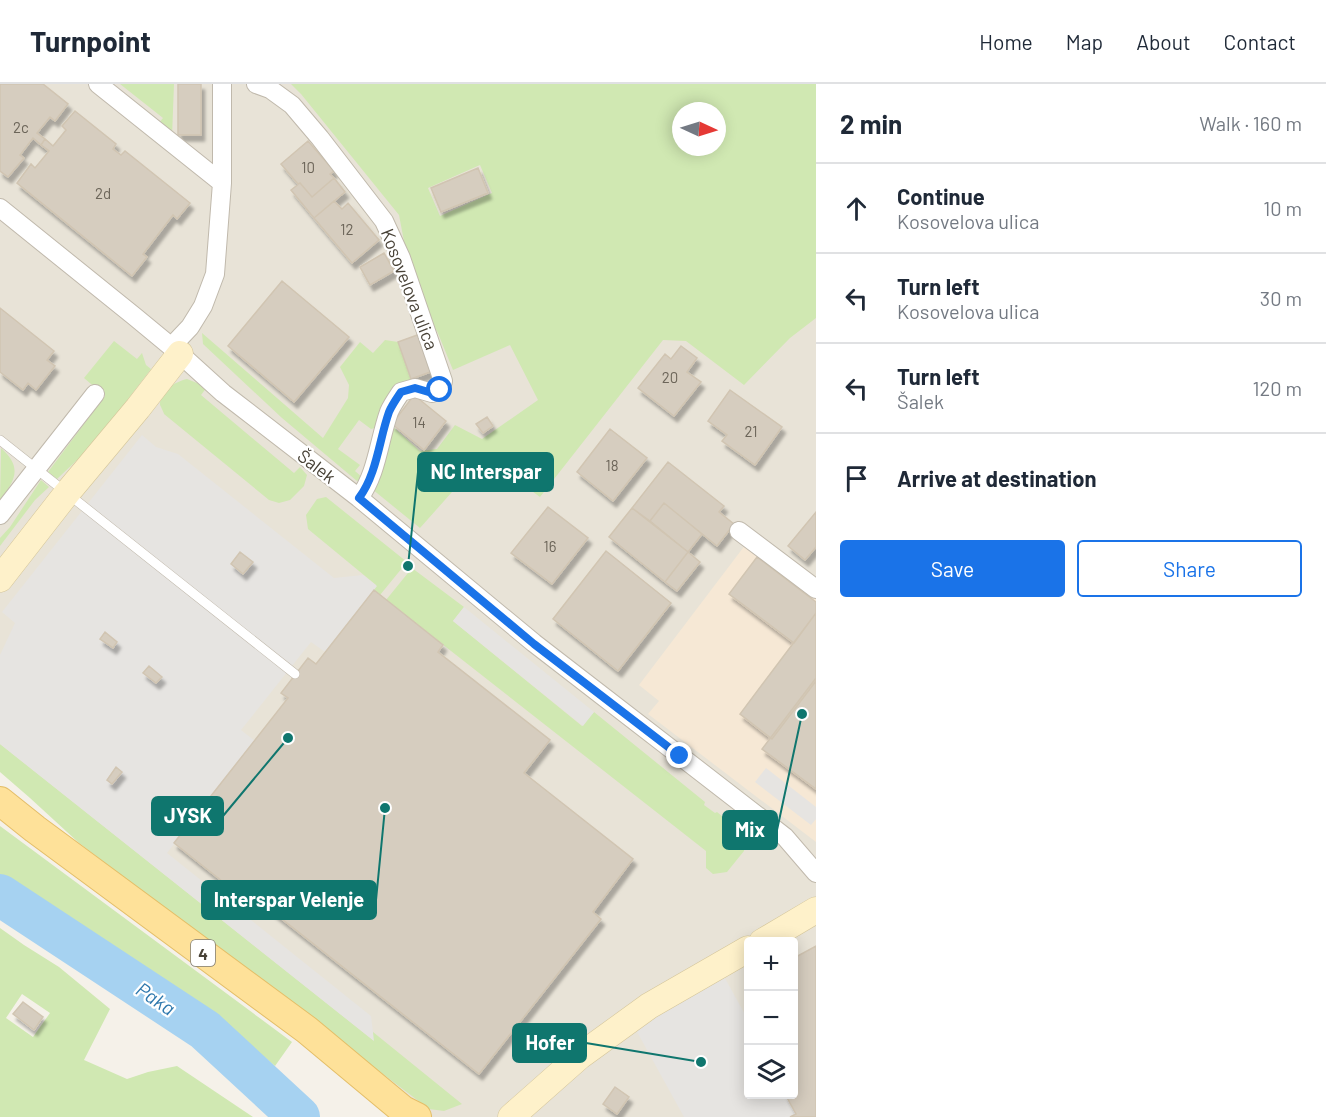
<!DOCTYPE html>
<meta charset="utf-8">
<style>
:root{--surface:#fff;--page:#f2f2f3;--text:#1f2937;--muted:#747a83;--line:#e0e1e3;--accent:#1a73e8}
body{margin:0;font-family:Barlow,sans-serif;background:var(--page);color:var(--text)}
.controls{position:absolute;right:18px;bottom:18px;display:grid;overflow:hidden;border-radius:6px;box-shadow:0 3px 15px #0003}
.controls button{width:54px;height:54px;display:grid;place-items:center;padding:0;border:0;border-bottom:2px solid var(--line);background:var(--surface);color:var(--text);font:30px sans-serif}
.compass{position:absolute;left:672px;top:18px;width:54px;height:54px;border-radius:50%;background:var(--surface);box-shadow:0 3px 15px #0003;rotate:94deg}
.stop{position:absolute;width:18px;height:18px;margin:-14px;border:4px solid #1a73e8;border-radius:50%;background:#fff}
.stop.end{background:#1a73e8;border-color:#fff;box-shadow:0 2px 6px #0008}
.list{margin:0;padding:0;list-style:none}
h2{display:flex;justify-content:space-between;align-items:center;height:78px;margin:0;padding:0 24px;font-size:26px}
h2 small{font-size:20px;font-weight:400;color:var(--muted)}
.list li{display:grid;grid-template-columns:39px 1fr auto;gap:18px;align-items:center;box-sizing:border-box;height:90px;padding:0 24px;border-top:2px solid var(--line)}
.list b{display:block;font-size:22px;white-space:nowrap}
.list p{margin:0;font-size:20px;white-space:nowrap;color:var(--muted)}
.list em{font-size:20px;font-style:normal;color:var(--muted)}
.actions{display:flex;gap:12px;padding:18px 24px}
.actions a{flex:1;padding:14px 0;border:2px solid var(--accent);border-radius:6px;text-align:center;font-size:21px;color:var(--accent)}
.actions .main{background:var(--accent);color:#fff}
.icon{flex:none;width:33px;height:33px;fill:none;stroke:currentColor;stroke-width:2;stroke-linecap:round;stroke-linejoin:round}
.map{position:relative;flex:none;width:816px;height:1033px;overflow:hidden}
header{display:flex;align-items:center;gap:36px;box-sizing:border-box;height:84px;padding:0 30px;background:var(--surface);border-bottom:2px solid var(--line)}
header strong{font-size:28px}
nav{display:flex;gap:33px;margin-inline-start:auto;font-size:21px}
main{display:flex}
aside{flex:1;background:var(--surface)}
.map>svg:first-child{display:block}
.residential{fill:#e8e3d7;fill-rule:evenodd}
.commercial{fill:#f6e8d5}
.green{fill:#d0e8b2;fill-rule:evenodd}
.parking{fill:#e6e4e1}
.lines{fill:none;stroke-linecap:round;stroke-linejoin:round}
.river{stroke:#a6d2f1;stroke-width:42}
.building{fill:#d6cdbf;stroke:#d1c5b2;stroke-width:1.5;filter:url(#shadow)}
.lane-casing{stroke:#c0b9ac;stroke-width:10}
.street-casing{stroke:#c0b9ac;stroke-width:20}
.secondary-casing{stroke:#d4c599;stroke-width:27}
.primary-casing{stroke:#e4be68;stroke-width:30}
.lane{stroke:#fff;stroke-width:9}
.street{stroke:#fff;stroke-width:18}
.secondary{stroke:#fef1ca;stroke-width:26}
.primary{stroke:#fee199;stroke-width:28}
.route{stroke:#1a73e8;stroke-width:8}
.labels{text-anchor:middle;dominant-baseline:central;stroke-width:4.5;stroke-linejoin:round;paint-order:stroke}
.number-label{font-size:15px;fill:#6c6559}
.shield{fill:#fff;stroke:#7f7b73;stroke-width:1.5}
.shield-label{font-size:16px;font-weight:bold;fill:#484237}
.street-label{font-size:18px;fill:#484237;stroke:#fff}
.water-label{font-size:20px;font-style:italic;fill:#2e78ad;stroke:#fff}
.leader{fill:none;stroke:#0f766e;stroke-width:2}
.callout-dot{fill:#0f766e;stroke:#fff;stroke-width:2}
.callout{fill:#0f766e;stroke:#0f766e;stroke-width:2}
.callout-label{font-size:20px;text-anchor:middle;font-weight:bold;fill:#fff}
</style>
<header>
<strong>Turnpoint</strong>
<nav><a>Home</a><a>Map</a><a>About</a><a>Contact</a></nav>
</header>
<main>
<div class="map">
<svg width="816" height="1033" viewBox="0 0 816 1033">
<defs>
<filter id="shadow"><feDropShadow dx="3.5" dy="6" stdDeviation="1.5" flood-color="#0004"/></filter>
</defs>
<rect width="100%" height="100%" fill="#f5f1e9"/>
<path class="residential" d="M0,0H816V1033H400L0,673ZM681,27H717V63H681ZM748,858H794V1010H748Z"/>
<path class="commercial" d="M746,460L816,512V758L648,630L659,617L639,601Z"/>
<path class="green" d="M120,0H174L172,53L157,41L163,34Z
M291,0H816V234L790,254L744,301L686,257L663,256L540,413L484,372L420,444L372,405L392,342L420,367L437,365L455,341L482,355L538,316L510,261L453,286L437,247L430,240L407,173L399,131L301,10ZM681,27H717V63H681ZM480,81L492,109L440,132L428,104Z
M202,249L323,354L348,314L349,301L340,283L360,258L373,269L385,256L398,258L412,299L378,343L371,345L359,336L338,365L360,381L355,387L363,394L357,397L282,334L203,260Z
M114,257L137,275L142,269L146,281L151,285L93,361L57,395L48,388L105,312L84,294Z
M187,295L207,303L201,311L294,389L300,383L307,391L304,402L290,416L279,419L269,416L164,330C164,329 160,321 160,321C160,306 175,298 187,295Z
M1,364C23,384 15,396 0,417Z
M41,396L49,403L35,416L0,462V454L10,443Z
M326,413L407,478L380,511L374,506L376,501L308,445L306,431L317,415Z
M412,484L464,523L453,537L582,642L594,628L705,718L704,721L715,729L717,728C729,737 729,746 745,749L744,767L727,788L713,790L706,784V767L386,516Z
M0,660L373,956V948L462,1020L444,1027L429,1025L79,759L30,714L0,688Z
M0,742L292,958L275,982L215,932L123,871L0,798Z
M0,844L24,861L59,883L110,925L84,976L127,995L148,988L177,982L253,1033H0ZM22,910L50,929L33,953L6,934Z"/>
<path class="parking" d="M142,351L156,363L178,370L334,494L363,491L377,502L325,568L311,558L241,646L255,657L167,769L371,932L374,957L0,660V571L15,539L2,528Z
M464,523L594,628L583,642L453,537Z
M766,684L816,723V735L811,741L755,698Z
M715,876L748,936V1010L790,1011L802,1033H684L636,946L652,937L641,917Z"/>
<g class="lines">
<path class="river" d="M0,811L205,946L299,1033"/>
</g>
<path class="building" d="M0,0H43L68,20L55,37L50,33L37,49L45,55L41,61L33,54L20,71L24,74L8,93L0,87Z
M178,0H201V51H178Z
M75,27L116,60L113,65L121,71L125,67L190,119L177,135L173,131L143,170L147,173L132,192L17,99L31,80L35,84L49,67L41,61L45,55L53,62L66,46L62,42Z
M308,57L334,87L330,90L334,94L312,113L300,99L298,100L281,80Z
M478,84L488,109L441,128L431,104Z
M334,94L345,108L314,134L291,106L300,99L312,113Z
M334,117L342,125L348,119L379,156L352,179L314,134Z
M384,169L394,187L370,201L360,183Z
M282,197L349,253L294,318L228,262Z
M0,224L54,267L47,276L55,282L36,306L28,299L23,306L0,288Z
M420,250L433,287L411,295L398,258Z
M681,262L697,274L687,288L701,298L674,332L638,304L665,270L671,275Z
M730,306L782,343L755,381L722,357L727,351L708,337Z
M414,311L446,337L424,366L392,340Z
M487,333L493,342L483,349L476,340Z
M610,345L647,374L613,417L577,388Z
M668,378L724,422L719,428L734,440L717,462L664,419L650,437L632,424Z
M664,419L702,450L688,468L650,437Z
M548,423L588,454L552,500L511,469Z
M632,424L688,468L665,498L609,453Z
M816,428V463L805,476L788,462Z
M606,467L671,519L618,587L553,535Z
M240,468L253,478L243,490L231,480Z
M688,468L700,478L677,507L665,498Z
M757,473L816,518V529L794,559L729,510Z
M374,506L443,561L438,568L550,656L524,689L633,775L593,828L601,835L479,990L236,799L232,805L174,759L288,614L281,609L308,574L316,580Z
M816,529V597L772,655L740,630Z
M105,548L117,558L113,564L100,555Z
M149,582L162,593L156,599L143,589Z
M816,594V705L762,665Z
M116,683L122,688L112,700L107,696Z
M816,862V1033H790L796,1030L785,1010H794V909H795L794,906V874Z
M23,918L43,933L34,946L13,930Z
M615,1003L629,1013L617,1030L603,1020Z"/>
<g class="lines">
<g class="lane-casing">
<path id="lane" d="M0,356L295,590"/>
</g>
<g class="street-casing">
<path id="street" d="M98,0L222,99
M256,0L270,5L292,21L320,54L384,137L401,174L443,297L440,306L432,309L415,304L401,308C397,314 392,321 389,328C379,356 377,390 359,414
M0,124L134,232L180,270L223,309L359,414L534,559L785,753L816,789
M171,263L190,243L203,222L215,190L222,99V0
M0,431L95,310
M739,447L816,505"/>
</g>
<g class="secondary-casing">
<path id="secondary" d="M0,495L67,409L138,324L180,270
M762,858L816,826
M511,1033L580,972L649,922L748,865"/>
</g>
<g class="primary-casing">
<path id="primary" d="M0,717L35,745L307,946L403,1026L417,1033"/>
</g>
<use href="#lane" class="lane"/>
<use href="#street" class="street"/>
<use href="#secondary" class="secondary"/>
<use href="#primary" class="primary"/>
</g>
<g class="lines">
<path class="route" d="M440,306L432,309L415,304L401,308C397,314 392,321 389,328C379,356 377,390 359,414L534,560L680,672"/>
</g>
<g class="labels">
<g class="number-label">
<text x="21" y="43">2c</text>
<text x="308" y="83">10</text>
<text x="103" y="109">2d</text>
<text x="347" y="145">12</text>
<text x="670" y="293">20</text>
<text x="419" y="338">14</text>
<text x="751" y="347">21</text>
<text x="612" y="381">18</text>
<text x="550" y="462">16</text>
</g>
<rect class="shield" x="191" y="856" width="24" height="26" rx="4.5"/>
<g class="shield-label">
<text x="203" y="869">4</text>
</g>
<g class="street-label">
<text transform="translate(410 205) rotate(69)">Kosovelova ulica</text>
<text transform="translate(317 382) rotate(38)">Šalek</text>
</g>
<g class="water-label">
<text transform="translate(156 914) rotate(34)">Paka</text>
</g>
</g>
<path class="leader" d="M408 482L418 388M288 654L223 732M802 630L777 746M385 724L376 816M701 978L586 959"/>
<g class="callout-dot">
<circle cx="408" cy="482" r="6"/>
<circle cx="288" cy="654" r="6"/>
<circle cx="802" cy="630" r="6"/>
<circle cx="385" cy="724" r="6"/>
<circle cx="701" cy="978" r="6"/>
</g>
<g class="callout">
<rect x="418" y="369" width="135" height="38" rx="6"/>
<rect x="152" y="713" width="71" height="38" rx="6"/>
<rect x="723" y="727" width="54" height="38" rx="6"/>
<rect x="202" y="797" width="174" height="38" rx="6"/>
<rect x="513" y="940" width="73" height="38" rx="6"/>
</g>
<g class="callout-label">
<text x="486" y="395">NC Interspar</text>
<text x="188" y="739">JYSK</text>
<text x="750" y="753">Mix</text>
<text x="289" y="823">Interspar Velenje</text>
<text x="550" y="966">Hofer</text>
</g>
</svg>
<div class="controls">
<button>+</button>
<button>−</button>
<button><svg class="icon" aria-label="layers" viewBox="0 0 24 24"><path d="M12 4l9 5-9 5-9-5zM3 14l9 5 9-5"/></svg></button>
</div>
<svg class="compass" viewBox="-18 -18 36 36"><path d="M0-13l5 13h-10z" fill="#e53935"/><path d="M0 13l5-13h-10z" fill="#747a83"/></svg>
<div class="stop" style="left:440px;top:306px"></div>
<div class="stop end" style="left:680px;top:672px"></div>
</div>
<aside>
<h2>2 min<small>Walk · 160 m</small></h2>
<ul class="list">
<li><svg class="icon" aria-label="ahead" viewBox="0 0 24 24"><path d="M12 20V5M6 11l6-6 6 6"/></svg><div><b>Continue</b><p>Kosovelova ulica</p></div><em>10 m</em></li>
<li><svg class="icon" aria-label="left" viewBox="0 0 24 24"><path d="M17 20v-9H6M10 6l-5 5 5 5"/></svg><div><b>Turn left</b><p>Kosovelova ulica</p></div><em>30 m</em></li>
<li><svg class="icon" aria-label="left" viewBox="0 0 24 24"><path d="M17 20v-9H6M10 6l-5 5 5 5"/></svg><div><b>Turn left</b><p>Šalek</p></div><em>120 m</em></li>
<li><svg class="icon" aria-label="arrive" viewBox="0 0 24 24"><path d="M6 21V4h12l-3 4 3 4H6"/></svg><div><b>Arrive at destination</b></div></li>
</ul>
<div class="actions"><a class="main">Save</a><a>Share</a></div>
</aside>
</main>
